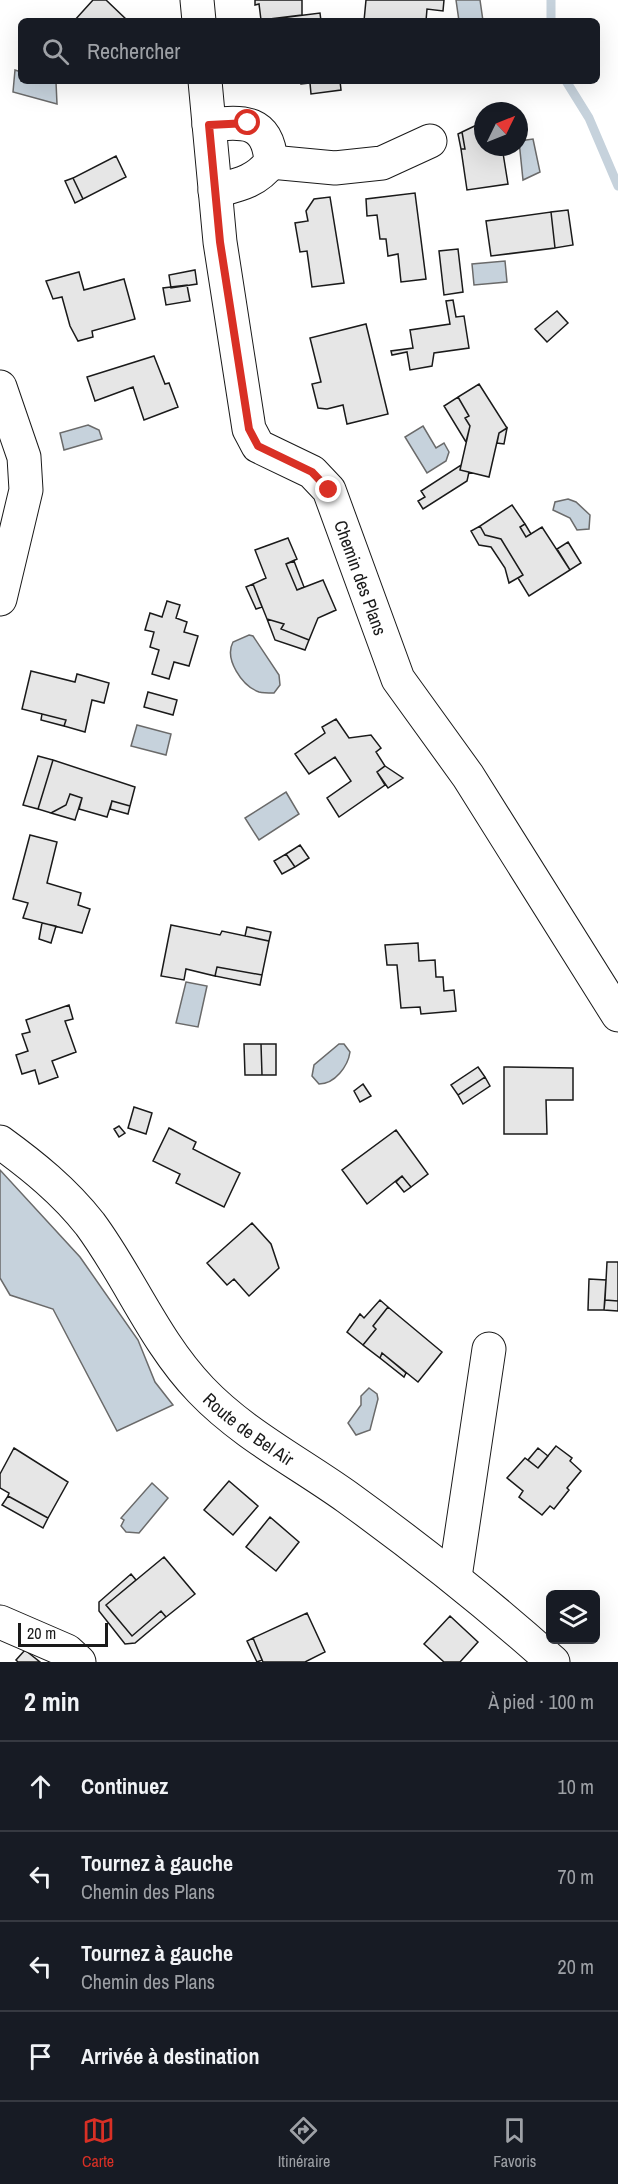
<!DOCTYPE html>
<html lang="fr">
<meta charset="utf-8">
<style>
:root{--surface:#171b24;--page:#20242c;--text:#f1f3f6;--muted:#9ea1a6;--line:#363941;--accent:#d93025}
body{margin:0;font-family:"Archivo Narrow",sans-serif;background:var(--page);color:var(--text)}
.controls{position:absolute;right:18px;bottom:18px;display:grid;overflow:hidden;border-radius:9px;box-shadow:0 6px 24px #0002}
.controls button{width:54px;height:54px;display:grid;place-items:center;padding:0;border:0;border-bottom:2px solid var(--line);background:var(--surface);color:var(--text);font:30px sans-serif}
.compass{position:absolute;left:474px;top:102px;width:54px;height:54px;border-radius:50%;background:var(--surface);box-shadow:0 6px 24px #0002;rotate:47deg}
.scale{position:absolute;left:18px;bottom:15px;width:90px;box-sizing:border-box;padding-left:6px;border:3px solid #1a1a1a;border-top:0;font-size:16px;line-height:21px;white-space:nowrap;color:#1a1a1a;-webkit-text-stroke:4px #fff;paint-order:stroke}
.stop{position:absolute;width:18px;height:18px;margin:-14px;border:4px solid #d93025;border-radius:50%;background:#fff}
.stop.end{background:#d93025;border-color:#fff;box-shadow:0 2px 6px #0008}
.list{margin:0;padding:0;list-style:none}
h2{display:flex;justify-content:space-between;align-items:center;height:78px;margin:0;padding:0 24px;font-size:26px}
h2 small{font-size:20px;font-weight:400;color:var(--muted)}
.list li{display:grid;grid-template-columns:39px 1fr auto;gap:18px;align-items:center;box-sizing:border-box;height:90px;padding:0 24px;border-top:2px solid var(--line)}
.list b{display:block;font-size:22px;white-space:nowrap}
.list p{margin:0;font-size:20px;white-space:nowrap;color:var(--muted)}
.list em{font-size:20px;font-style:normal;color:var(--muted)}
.icon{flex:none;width:33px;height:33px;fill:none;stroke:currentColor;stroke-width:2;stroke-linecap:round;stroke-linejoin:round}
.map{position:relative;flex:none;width:618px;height:1662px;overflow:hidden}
.search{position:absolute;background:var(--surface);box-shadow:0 6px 24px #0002;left:18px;right:18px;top:18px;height:66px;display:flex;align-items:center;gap:15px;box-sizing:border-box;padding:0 21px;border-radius:9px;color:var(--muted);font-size:22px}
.sheet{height:438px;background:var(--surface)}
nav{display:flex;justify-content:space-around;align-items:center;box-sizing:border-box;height:84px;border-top:2px solid var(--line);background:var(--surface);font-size:16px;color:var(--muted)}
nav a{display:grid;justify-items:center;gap:3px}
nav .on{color:var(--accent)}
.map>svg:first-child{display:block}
.water{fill:#c6d2dc;stroke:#6a6a6a;stroke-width:1.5}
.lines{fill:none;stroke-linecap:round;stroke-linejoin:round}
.stream{stroke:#c6d2dc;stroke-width:9}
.building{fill:#e6e6e6;stroke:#1a1a1a;stroke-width:1.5}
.minor-casing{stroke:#1a1a1a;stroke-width:35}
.minor{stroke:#fff;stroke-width:33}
.route{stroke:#d93025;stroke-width:8}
.labels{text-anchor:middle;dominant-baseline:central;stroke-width:4.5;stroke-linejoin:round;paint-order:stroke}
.street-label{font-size:18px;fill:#1a1a1a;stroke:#fff}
</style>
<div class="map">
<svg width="618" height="1662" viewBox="0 0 618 1662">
<rect width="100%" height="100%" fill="#fff"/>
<path class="water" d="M456,0H480L483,21H459Z
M15,70L21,72V81L56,82L57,104L13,92Z
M533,139L540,172L523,180L519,141Z
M505,261L507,282L474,285L472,264Z
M88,425L99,430L102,439L64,450L60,433Z
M423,426L436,448L444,443L449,452L446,461L427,473L405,437Z
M568,499L576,502L590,515L589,529L577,530L570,518L553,510L555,502Z
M249,635L253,636L279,675L280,685L274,693C269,693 263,693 259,692C242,686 224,659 233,642Z
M137,725L171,734L166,755L131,746Z
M286,792L299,814L259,840L245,818Z
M186,982L207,986L198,1027L176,1023Z
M339,1044H344L350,1052C348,1066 335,1084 319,1084L312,1076L314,1065Z
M0,1170L80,1257L138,1340L155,1382L173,1405L117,1431L53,1309L10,1295L0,1278Z
M369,1388L377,1394L378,1399L370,1430L356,1435L348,1423L361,1405V1396Z
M152,1483L168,1498L139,1533L126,1532L121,1526L124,1520L121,1518Z"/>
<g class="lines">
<path class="stream" d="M551,0V21
M566,81L589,118L618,186"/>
</g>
<path class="building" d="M93,0H106L128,21H74Z
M255,0H302V15L261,20L259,4L255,5Z
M366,0H444L443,11L427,9L426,21H364Z
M320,13L321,21H281V18Z
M301,81H340L341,90L311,94L310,83L301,84Z
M483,122V147H502L508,184L467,190L461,149H465L462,132Z
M462,132L465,149H461L458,134Z
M116,156L126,177L83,199L73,178Z
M73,178L83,199L75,203L65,181Z
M415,193L426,279L401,282L398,254L388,256L386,239H380L377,215L367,216L366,199Z
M330,197L344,283L312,287L307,251L300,252L295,223L308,221L306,211L314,199Z
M568,210L573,245L555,248L551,212Z
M551,212L555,248L491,256L486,221Z
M458,249L463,292L444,295L439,251Z
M195,270L197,284L171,288L169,275Z
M79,272L84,290L124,279L135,319L92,331L93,337L78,341L70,326L62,297L53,299L46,281Z
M187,285L190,301L166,305L163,288Z
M453,300L456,317L464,316L469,348L434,353L432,366L410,370L407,352L392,355L391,351L413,348L410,330L450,324L446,301Z
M557,311L568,323L547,342L535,329Z
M366,324L388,414L347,424L343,405L327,409L318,408L312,384L321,382L310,338Z
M154,356L165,384L169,383L178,407L144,420L133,387L95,401L87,377Z
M479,384L507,428L499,433L489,477L460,470L470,426L465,418L469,416L458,397Z
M458,397L469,416L465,418L470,426L466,442L444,406Z
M507,428L504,444L497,443L499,433Z
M461,465L460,470L469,472L467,481L423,509L418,501L425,497L421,491Z
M512,505L525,524L520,527L526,537L542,527L570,570L529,596L518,578L523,575L501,539L485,535L480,526Z
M525,524L531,534L526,537L520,527Z
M480,526L485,535L501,539L523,575L509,583L505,568L491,547L479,545L471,531Z
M288,538L297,559L286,564L297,590L323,580L336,610L318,618L309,640L281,629L284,624L267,619L253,584L266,578L255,550Z
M568,542L581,563L570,570L557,549Z
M294,561L304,587L297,590L286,564Z
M253,584L262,607L256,609L246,587Z
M167,601L180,605L176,618L187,622L184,632L198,636L189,666L174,662L169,679L152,674L159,650L150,647L154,632L145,630L150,613L162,617Z
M267,619L284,624L281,629L309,640L305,650L275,640Z
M31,671L75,682L77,674L109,683L104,703L92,700L85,732L64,726L66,720L22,709Z
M148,692L177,700L173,715L144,707Z
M42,714L66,720L64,726L41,720Z
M336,719L349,738L371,735L381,748L376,752L385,766L377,772L385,785L339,817L327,798L351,781L335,757L309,774L295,754L325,733L322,727Z
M38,756L53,760L38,809L23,805Z
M53,760L135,787L130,806L112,801L107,817L79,809L82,798L70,794L66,805L51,813L38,809Z
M385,766L403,778L388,788L377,772Z
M70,794L82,798L75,820L51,813L66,805Z
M112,801L130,806L128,814L110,809Z
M30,835L57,842L47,883L81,893L78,905L90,909L82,933L23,918L28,903L13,899Z
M300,845L309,858L295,867L286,854Z
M286,854L295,867L282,874L274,861Z
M42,923L56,926L51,943L39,939Z
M171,925L220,935L222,931L269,941L262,975L217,967L215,976L186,969L184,980L161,976Z
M247,927L271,932L269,941L245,936Z
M418,943L419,961L435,960L436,977H443L444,991L454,990L456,1011L421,1014L420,1007L401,1008L397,965H387L385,945Z
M217,967L262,975L260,985L215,976Z
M69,1005L73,1019L65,1021L76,1052L52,1061L58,1077L39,1084L35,1070L22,1074L16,1055L28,1051L22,1034L30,1032L26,1020Z
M244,1044H261L262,1075H245Z
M261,1044H276V1075H262Z
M478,1067L485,1077L458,1095L451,1085Z
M504,1067L573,1068V1100H546L547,1134H504Z
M485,1077L490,1086L463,1104L458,1095Z
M363,1084L371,1096L360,1102L354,1091Z
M134,1107L152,1113L146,1134L128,1128Z
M119,1126L125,1133L119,1137L114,1129Z
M169,1128L196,1142L193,1149L240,1173L224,1207L176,1183L180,1174L153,1161Z
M396,1130L428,1174L411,1187L402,1176L367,1204L342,1170Z
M402,1176L411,1187L404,1192L396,1182Z
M252,1223L271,1244L279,1268L249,1296L234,1279L227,1285L207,1263Z
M607,1262H618V1301L605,1300Z
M589,1279L606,1280L604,1310H588Z
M380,1300L388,1307L373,1326L376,1329L363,1345L347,1332L360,1314L364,1318Z
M605,1300L618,1301V1311L604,1310Z
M388,1307L442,1352L418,1382L382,1353L380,1358L363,1345L376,1329L373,1326Z
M382,1353L406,1373L404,1377L380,1358Z
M556,1446L572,1458L570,1461L581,1471L567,1488L569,1490L554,1509L550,1506L542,1515L519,1497L523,1491L507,1478L525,1458L538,1468Z
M14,1448L68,1482L48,1518L8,1496L9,1493L0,1488V1474Z
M538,1448L548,1456L538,1468L528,1460Z
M229,1481L258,1506L233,1535L204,1510Z
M8,1496L48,1518L43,1528L2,1505Z
M270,1517L299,1542L276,1571L246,1547Z
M164,1557L195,1594L166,1617L161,1611L132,1636L106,1605Z
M131,1574L136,1580L106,1605L132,1636L161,1611L166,1617L135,1643L125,1644L99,1611V1602Z
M307,1613L325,1652L305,1662H263L253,1638Z
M450,1616L478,1642L460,1662H444L424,1644Z
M253,1638L262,1660L257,1662L247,1641Z
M25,1650L40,1662H18L16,1660Z"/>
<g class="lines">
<g class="minor-casing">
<g id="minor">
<path d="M197,0L199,21"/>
<path id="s1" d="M205,81L220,242L249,429L258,446L312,472L329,490L398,679L468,776L618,1015"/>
<path d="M209,125C244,121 268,120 271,162C256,182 238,185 215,191"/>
<path d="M271,162L335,168L382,163L430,141"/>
<path d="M0,387L24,457L26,490L0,599"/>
<path id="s2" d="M0,1142C33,1166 64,1191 90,1224C130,1278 154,1341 201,1390C243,1434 298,1462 347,1497C419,1549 487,1603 553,1662"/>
<path d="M455,1577L489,1349"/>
<path d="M0,1622L67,1651L79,1662"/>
</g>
</g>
<use href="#minor" class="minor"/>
</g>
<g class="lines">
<path class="route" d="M248,123L209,125L220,242L249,429L258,446L312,472L329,490"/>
</g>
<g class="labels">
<g class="street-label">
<text stroke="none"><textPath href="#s1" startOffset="548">Chemin des Plans</textPath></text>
<text stroke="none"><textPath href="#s2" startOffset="384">Route de Bel Air</textPath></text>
</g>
</g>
</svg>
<div class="controls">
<button><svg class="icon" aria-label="layers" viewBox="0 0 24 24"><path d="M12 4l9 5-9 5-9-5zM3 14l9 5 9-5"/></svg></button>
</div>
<svg class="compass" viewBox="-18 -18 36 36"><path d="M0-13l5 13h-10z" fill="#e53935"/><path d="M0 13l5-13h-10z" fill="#9ea1a6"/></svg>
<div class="scale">20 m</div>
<div class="stop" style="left:248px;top:123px"></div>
<div class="stop end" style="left:329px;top:490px"></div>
<div class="search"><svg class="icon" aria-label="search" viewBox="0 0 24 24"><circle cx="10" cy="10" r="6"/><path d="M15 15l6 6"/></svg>Rechercher</div>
</div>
<section class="sheet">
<h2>2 min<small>À pied · 100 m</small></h2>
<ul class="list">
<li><svg class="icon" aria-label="ahead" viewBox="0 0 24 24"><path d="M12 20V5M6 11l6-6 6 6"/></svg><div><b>Continuez</b></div><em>10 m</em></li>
<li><svg class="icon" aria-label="left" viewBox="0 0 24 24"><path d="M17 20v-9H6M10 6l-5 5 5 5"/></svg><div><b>Tournez à gauche</b><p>Chemin des Plans</p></div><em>70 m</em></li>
<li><svg class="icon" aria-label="left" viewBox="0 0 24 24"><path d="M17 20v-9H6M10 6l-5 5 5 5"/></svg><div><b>Tournez à gauche</b><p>Chemin des Plans</p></div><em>20 m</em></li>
<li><svg class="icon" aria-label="arrive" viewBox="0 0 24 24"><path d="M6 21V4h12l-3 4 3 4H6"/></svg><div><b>Arrivée à destination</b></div></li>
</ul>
</section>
<nav>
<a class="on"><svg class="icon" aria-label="map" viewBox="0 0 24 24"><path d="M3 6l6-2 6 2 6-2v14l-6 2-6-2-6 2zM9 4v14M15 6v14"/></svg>Carte</a>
<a><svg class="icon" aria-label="directions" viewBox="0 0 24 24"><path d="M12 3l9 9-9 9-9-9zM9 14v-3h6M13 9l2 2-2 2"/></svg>Itinéraire</a>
<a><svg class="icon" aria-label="saved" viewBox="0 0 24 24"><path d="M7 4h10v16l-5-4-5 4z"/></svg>Favoris</a>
</nav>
